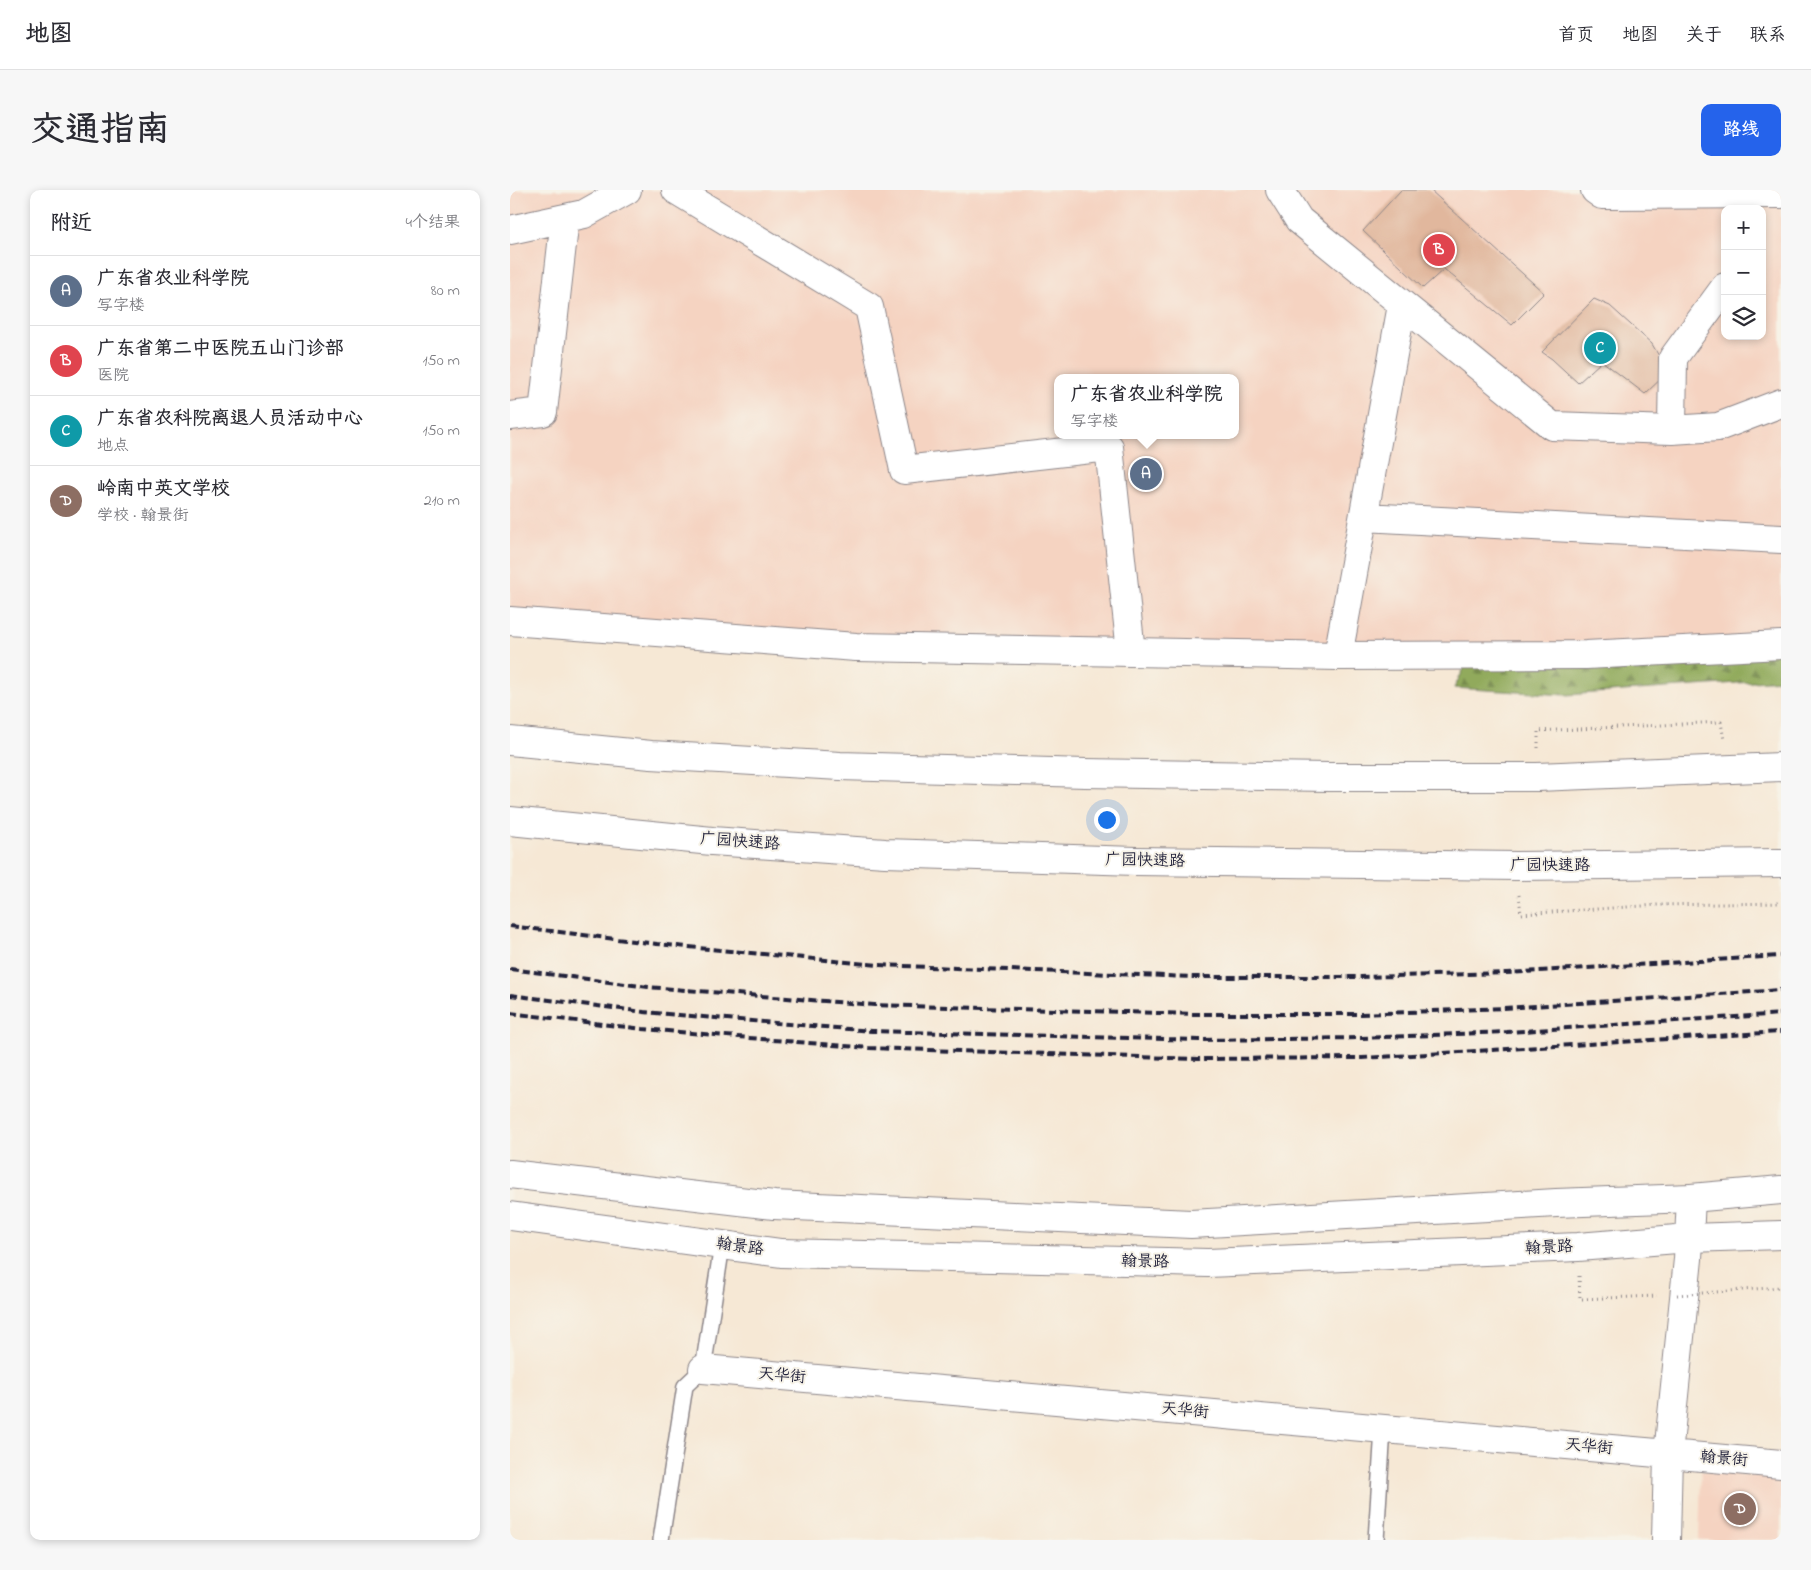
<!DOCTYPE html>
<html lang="zh">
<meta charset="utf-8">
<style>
:root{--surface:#fff;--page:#f7f7f7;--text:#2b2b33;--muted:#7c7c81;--line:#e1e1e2;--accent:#2563eb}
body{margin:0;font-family:"Indie Flower","LXGW WenKai TC",sans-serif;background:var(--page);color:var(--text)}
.controls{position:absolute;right:15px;top:15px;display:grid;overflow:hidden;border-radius:10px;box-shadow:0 2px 8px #0003}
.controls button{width:45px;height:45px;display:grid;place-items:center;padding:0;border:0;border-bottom:1px solid var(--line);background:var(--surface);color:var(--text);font:25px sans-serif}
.you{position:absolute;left:596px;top:629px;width:18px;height:18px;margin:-12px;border:4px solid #fff;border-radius:50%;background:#1a73e8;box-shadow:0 0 0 8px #1a73e833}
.badge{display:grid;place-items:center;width:32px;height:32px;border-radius:50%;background:var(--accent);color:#fff;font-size:16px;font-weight:700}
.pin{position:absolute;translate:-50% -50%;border:2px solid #fff;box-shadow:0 1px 5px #0006}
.popup{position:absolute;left:544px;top:184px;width:185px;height:65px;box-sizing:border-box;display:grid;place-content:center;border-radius:10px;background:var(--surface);filter:drop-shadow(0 1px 4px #0005);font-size:16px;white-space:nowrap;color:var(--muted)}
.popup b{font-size:19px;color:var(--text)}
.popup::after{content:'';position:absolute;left:50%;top:100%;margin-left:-10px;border:10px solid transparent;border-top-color:var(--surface)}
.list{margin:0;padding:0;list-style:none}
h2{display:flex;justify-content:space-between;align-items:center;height:65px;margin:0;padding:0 20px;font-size:21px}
h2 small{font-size:16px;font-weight:400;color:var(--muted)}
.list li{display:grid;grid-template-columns:32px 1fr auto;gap:15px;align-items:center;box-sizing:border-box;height:70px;padding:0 20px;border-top:1px solid var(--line)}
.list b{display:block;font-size:19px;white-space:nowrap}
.list p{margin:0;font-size:16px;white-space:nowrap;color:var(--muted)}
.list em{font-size:16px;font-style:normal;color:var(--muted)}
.icon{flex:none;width:28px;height:28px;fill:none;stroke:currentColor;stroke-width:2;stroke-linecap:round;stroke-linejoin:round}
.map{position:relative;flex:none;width:1271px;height:1350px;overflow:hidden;border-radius:10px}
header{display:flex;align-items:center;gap:30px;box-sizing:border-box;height:70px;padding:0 25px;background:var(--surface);border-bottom:1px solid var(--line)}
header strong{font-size:24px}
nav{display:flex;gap:28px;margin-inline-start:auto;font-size:18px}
.intro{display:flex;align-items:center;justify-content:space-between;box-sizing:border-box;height:120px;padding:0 30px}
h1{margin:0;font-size:35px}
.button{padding:12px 22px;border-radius:10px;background:var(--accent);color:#fff;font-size:18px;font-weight:700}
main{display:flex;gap:30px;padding:0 30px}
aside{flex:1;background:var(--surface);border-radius:10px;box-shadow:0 2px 8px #0003}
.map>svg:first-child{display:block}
.built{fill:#f5d3c1;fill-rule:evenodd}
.forest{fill:url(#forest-firs);stroke:#5a664c}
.building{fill:#e1b79d}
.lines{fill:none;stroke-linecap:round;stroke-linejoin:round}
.lane-casing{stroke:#8c8588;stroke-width:18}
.street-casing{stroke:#8c8588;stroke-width:30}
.secondary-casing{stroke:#8c8588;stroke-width:30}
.highway-casing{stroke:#8c8588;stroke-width:30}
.path{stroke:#8c8588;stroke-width:3;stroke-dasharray:1 4;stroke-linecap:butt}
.lane{stroke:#fff;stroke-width:15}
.street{stroke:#fff;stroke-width:28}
.secondary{stroke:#fff;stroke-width:28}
.highway{stroke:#fff;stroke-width:28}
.rail{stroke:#22223b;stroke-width:4;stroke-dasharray:8 4;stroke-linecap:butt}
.path-bridge{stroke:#8c8588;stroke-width:3;stroke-dasharray:1 4;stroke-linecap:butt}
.labels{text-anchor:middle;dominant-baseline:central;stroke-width:4;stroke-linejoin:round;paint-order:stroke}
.street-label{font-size:16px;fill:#22223b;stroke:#f7f3e8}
</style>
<header>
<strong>地图</strong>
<nav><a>首页</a><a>地图</a><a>关于</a><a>联系</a></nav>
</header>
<div class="intro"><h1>交通指南</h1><a class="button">路线</a></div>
<main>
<aside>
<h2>附近<small>4个结果</small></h2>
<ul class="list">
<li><span class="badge" style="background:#5c6f8a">A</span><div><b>广东省农业科学院</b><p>写字楼</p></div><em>80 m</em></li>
<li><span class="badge" style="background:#e0444e">B</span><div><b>广东省第二中医院五山门诊部</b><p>医院</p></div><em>150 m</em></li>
<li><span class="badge" style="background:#0f9aa8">C</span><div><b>广东省农科院离退人员活动中心</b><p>地点</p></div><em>150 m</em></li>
<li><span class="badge" style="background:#8d6e63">D</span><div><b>岭南中英文学校</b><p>学校 · 翰景街</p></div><em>210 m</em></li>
</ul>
</aside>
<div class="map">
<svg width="1271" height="1350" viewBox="0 0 1271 1350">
<defs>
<pattern id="forest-firs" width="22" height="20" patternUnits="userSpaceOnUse" patternTransform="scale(1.25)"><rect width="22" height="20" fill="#91aa5c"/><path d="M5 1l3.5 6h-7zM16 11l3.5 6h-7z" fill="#768a4d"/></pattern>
</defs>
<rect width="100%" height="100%" fill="#f7f3e8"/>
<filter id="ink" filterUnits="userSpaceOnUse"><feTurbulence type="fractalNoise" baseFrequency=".02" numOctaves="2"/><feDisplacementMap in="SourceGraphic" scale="10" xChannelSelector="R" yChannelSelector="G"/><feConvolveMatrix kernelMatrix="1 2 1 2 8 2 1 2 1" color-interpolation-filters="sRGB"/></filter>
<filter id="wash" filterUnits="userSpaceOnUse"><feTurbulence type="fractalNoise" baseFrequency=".0096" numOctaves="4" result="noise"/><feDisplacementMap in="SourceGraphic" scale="20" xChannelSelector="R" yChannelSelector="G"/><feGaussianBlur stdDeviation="1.12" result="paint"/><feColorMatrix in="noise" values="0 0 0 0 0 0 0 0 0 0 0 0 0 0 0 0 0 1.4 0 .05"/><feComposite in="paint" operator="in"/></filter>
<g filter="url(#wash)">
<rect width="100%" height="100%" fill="#f6e8d5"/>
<path class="built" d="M0,0H1271V455L346,457L0,422ZM1215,19H1252V146H1215ZM547,188H725V245H547Z
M1191,1281L1271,1288V1350H1189Z"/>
<path class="forest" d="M1271,452V490L1056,505L944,498L961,465Z"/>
<g id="blocks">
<path class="building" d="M891,0H920L1034,103L1002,135L934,79L913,98L853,41Z
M1084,109L1100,116L1142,154L1158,182L1135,204L1092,171L1068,193L1042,169L1032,162Z"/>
</g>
</g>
<g filter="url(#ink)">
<use href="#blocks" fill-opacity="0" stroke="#8c8588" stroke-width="1"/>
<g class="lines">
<g class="lane-casing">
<path id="lane" d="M151,1350L175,1196L193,1179L212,1055
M866,1350L873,1239"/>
</g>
<g class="street-casing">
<path id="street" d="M166,0L359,117L394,280L599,257L621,462
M770,0L789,30L1042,236L1162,240L1208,237L1271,213
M1085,0L1092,5L1271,4
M0,40L74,24L117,0
M0,226L33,222L55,28
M1162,240L1163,168L1215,97
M854,327L1271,349
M0,431L346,457L621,462L828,466L1076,465L1271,455
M828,466L892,115
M193,1179L1158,1264L1178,1069L1181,1008
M1156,1350L1158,1264L1271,1274"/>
</g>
<g class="secondary-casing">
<path id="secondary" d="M0,984L264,1015L681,1034L1046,1013L1181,1008L1271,1000
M0,1026L271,1063L698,1073L1068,1057L1179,1048L1271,1045"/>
</g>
<g class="highway-casing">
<path id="highway" d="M0,551L141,565L330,576L575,583L819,587H1027L1271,577
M0,631L202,651L375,663L626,671L1007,676L1271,673"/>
</g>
<path class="path" d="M1028,558V541L1211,532L1214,550
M1009,705L1011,724L1148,715L1271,713
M1069,1086L1070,1109L1147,1106"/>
<use href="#lane" class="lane"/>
<use href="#street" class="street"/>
<use href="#secondary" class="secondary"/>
<use href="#highway" class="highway"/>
<path class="rail" d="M0,736L147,754L368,775L682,787H851L996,783L1271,766
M0,779L138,797L364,815L686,824H851L993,818L1271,800
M0,805L134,822L362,841L689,850L852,848L997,842L1271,824
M0,823L133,839L359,858L688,869L852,868L1271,842"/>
<path class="path-bridge" d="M1167,1105L1271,1097"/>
</g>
</g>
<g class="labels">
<g class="street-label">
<text transform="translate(230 652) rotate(4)">广园快速路</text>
<text transform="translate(635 671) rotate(1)">广园快速路</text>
<text x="1040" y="676">广园快速路</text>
<text transform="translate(230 1057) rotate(8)">翰景路</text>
<text transform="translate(1039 1058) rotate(-3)">翰景路</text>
<text transform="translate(635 1072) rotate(1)">翰景路</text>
<text transform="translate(272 1186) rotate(5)">天华街</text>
<text transform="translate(675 1221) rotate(5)">天华街</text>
<text transform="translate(1079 1257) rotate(5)">天华街</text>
<text transform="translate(1214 1269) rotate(5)">翰景街</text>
</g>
</g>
</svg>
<div class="controls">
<button>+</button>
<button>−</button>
<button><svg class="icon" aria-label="layers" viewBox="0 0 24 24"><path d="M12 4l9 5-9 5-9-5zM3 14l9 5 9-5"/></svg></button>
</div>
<div class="you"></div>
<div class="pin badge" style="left:636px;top:284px;background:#5c6f8a">A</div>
<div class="popup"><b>广东省农业科学院</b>写字楼</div>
<div class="pin badge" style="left:929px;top:60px;background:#e0444e">B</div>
<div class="pin badge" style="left:1090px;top:158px;background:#0f9aa8">C</div>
<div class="pin badge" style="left:1230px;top:1319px;background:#8d6e63">D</div>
</div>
</main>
